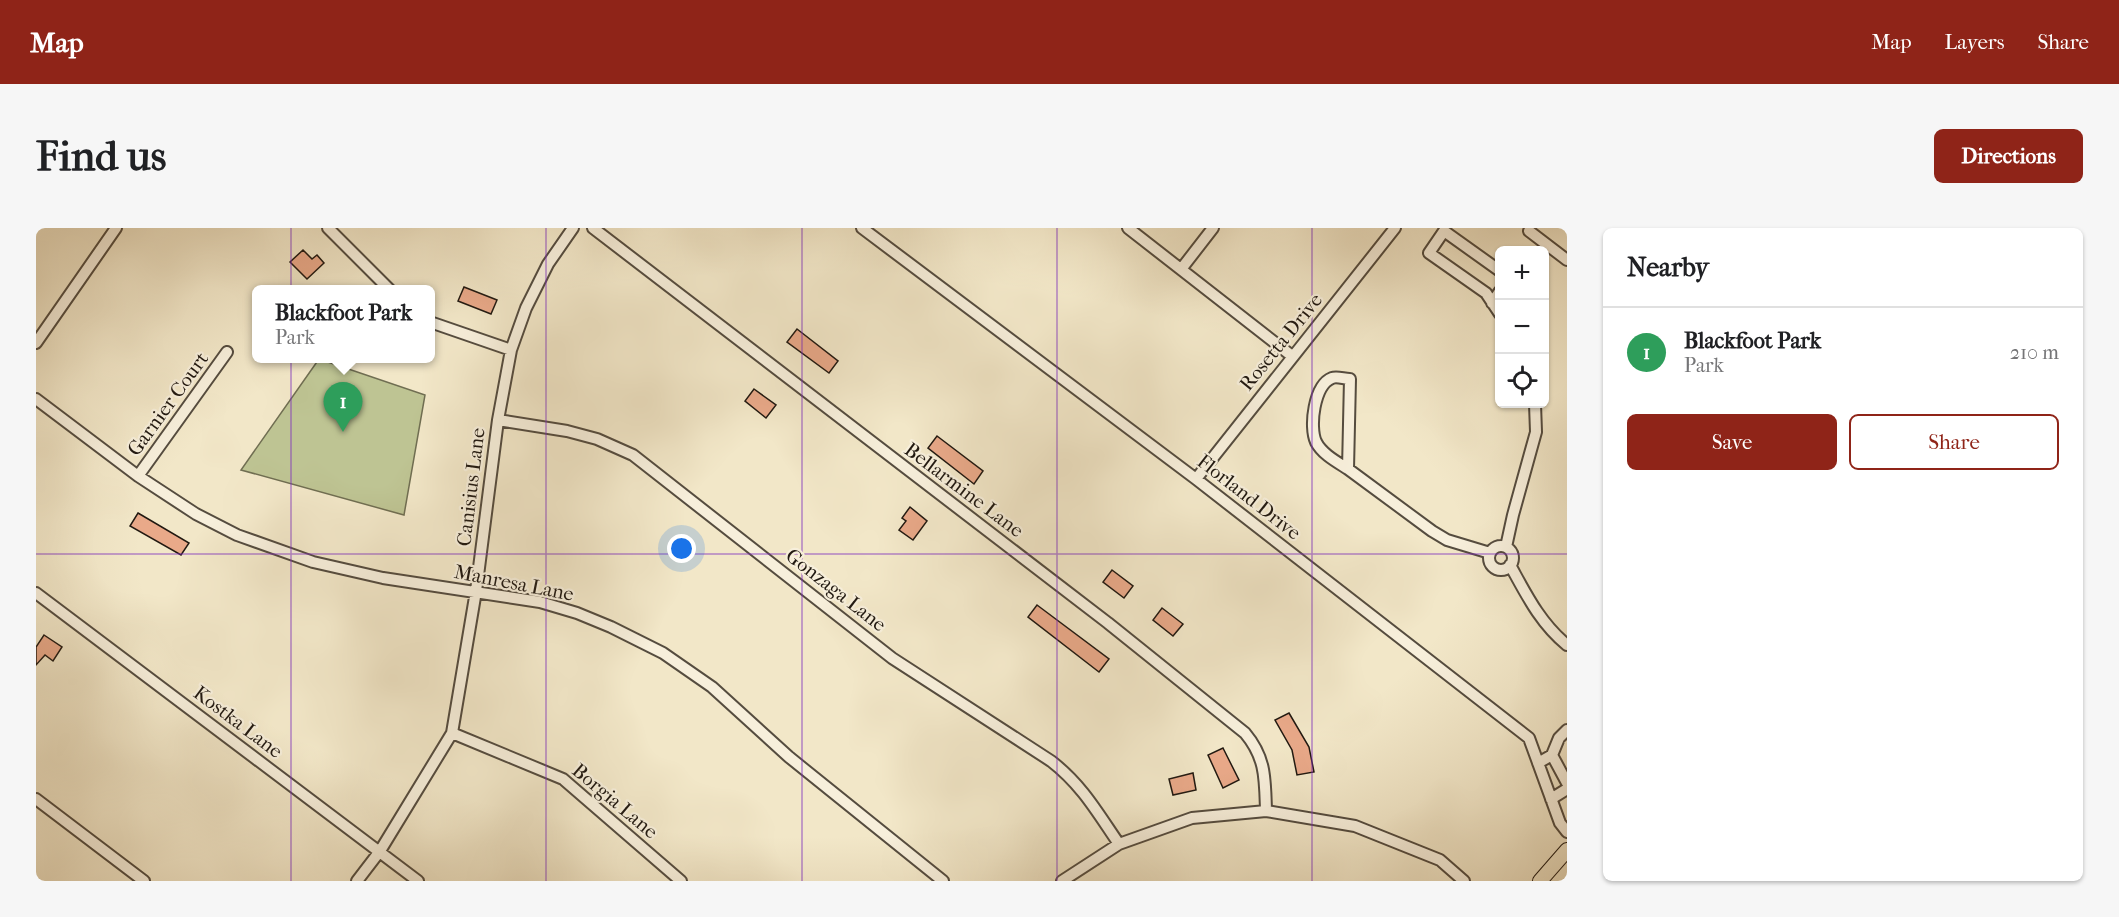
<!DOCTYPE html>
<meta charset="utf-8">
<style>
:root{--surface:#fff;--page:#f6f6f6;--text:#202124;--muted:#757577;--line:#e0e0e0;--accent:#8f2418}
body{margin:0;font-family:"IM FELL French Canon",serif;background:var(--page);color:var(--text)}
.controls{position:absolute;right:18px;top:18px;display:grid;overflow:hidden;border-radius:9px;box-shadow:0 2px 4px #0004}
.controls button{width:54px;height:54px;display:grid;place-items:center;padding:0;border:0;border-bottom:2px solid var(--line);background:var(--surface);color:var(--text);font:30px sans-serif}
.you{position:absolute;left:646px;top:321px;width:21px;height:21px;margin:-15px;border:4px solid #fff;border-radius:50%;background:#1a73e8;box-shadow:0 0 0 9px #1a73e833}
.badge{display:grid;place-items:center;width:39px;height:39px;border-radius:50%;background:var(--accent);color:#fff;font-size:20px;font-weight:700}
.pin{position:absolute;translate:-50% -50px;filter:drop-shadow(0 2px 3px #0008)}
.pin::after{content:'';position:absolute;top:32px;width:21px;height:18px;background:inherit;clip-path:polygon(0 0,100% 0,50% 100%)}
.popup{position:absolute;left:216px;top:57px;width:183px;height:78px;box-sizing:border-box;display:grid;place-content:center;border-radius:9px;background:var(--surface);filter:drop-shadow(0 2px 4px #0005);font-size:20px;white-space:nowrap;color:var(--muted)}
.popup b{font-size:22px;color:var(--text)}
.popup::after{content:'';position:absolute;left:50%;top:100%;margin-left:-12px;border:12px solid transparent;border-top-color:var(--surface)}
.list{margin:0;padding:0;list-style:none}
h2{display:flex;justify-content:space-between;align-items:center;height:78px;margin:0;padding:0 24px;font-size:26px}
h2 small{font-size:20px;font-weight:400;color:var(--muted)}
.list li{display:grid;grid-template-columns:39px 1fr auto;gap:18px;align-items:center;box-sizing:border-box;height:90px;padding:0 24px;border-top:2px solid var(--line)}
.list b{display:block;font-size:22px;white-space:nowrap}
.list p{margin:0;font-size:20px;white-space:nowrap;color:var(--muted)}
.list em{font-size:20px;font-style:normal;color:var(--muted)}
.actions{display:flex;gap:12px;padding:18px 24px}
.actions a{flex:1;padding:14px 0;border:2px solid var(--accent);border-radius:9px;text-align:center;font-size:21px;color:var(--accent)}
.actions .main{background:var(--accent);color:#fff}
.icon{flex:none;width:33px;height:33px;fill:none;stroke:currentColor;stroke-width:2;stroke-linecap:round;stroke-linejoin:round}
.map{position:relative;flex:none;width:1531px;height:653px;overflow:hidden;border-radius:9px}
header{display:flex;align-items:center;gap:36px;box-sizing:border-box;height:84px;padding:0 30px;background:var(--accent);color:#fff}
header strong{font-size:28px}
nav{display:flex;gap:33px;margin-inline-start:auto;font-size:21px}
.intro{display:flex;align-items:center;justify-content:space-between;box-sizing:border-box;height:144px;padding:0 36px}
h1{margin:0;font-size:42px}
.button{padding:15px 27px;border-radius:9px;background:var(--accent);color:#fff;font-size:21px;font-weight:700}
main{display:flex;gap:36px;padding:0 36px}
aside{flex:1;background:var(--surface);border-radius:9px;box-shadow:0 2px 4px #0004}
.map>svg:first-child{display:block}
.green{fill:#bec493;stroke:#706e52;stroke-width:1.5}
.building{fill:#e9a989;stroke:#211911;stroke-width:1.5}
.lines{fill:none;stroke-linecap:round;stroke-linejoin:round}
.minor-casing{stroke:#554c3f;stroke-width:14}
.major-casing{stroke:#211911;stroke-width:16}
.minor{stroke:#f7efdb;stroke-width:10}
.major{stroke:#f2e7c8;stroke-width:14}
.grid{fill:none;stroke:#7b2cbf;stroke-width:1.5;stroke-opacity:0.55}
.labels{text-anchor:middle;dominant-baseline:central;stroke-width:4.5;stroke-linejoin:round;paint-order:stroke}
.street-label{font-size:20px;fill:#211911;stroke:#f7efdb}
</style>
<header>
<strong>Map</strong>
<nav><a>Map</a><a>Layers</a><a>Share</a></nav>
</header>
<div class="intro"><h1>Find us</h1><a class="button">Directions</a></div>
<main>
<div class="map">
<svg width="1531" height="653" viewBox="0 0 1531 653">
<rect width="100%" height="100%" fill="#f2e7c8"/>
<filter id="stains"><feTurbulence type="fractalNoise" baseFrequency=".00333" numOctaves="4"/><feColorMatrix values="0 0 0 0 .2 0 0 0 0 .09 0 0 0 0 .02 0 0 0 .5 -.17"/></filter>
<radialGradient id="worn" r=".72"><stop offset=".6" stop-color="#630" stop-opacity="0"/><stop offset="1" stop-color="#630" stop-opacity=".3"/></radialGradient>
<path class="green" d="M283,131L389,167L368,287L205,242Z"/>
<path class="building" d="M267,22L276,31L281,27L288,35L271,51L254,34Z
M428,59L461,72L455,86L422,73Z
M761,101L802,133L793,145L751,114Z
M718,161L740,177L730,190L709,173Z
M901,208L947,243L938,256L892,220Z
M874,279L891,293L877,312L863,302L870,293L866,290Z
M102,285L153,315L145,327L94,298Z
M1076,342L1097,358L1088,370L1067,354Z
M1001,377L1073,431L1063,444L992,389Z
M1126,380L1147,396L1137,408L1117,392Z
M8,407L26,419L17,433L9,427L0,437V419Z
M1253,485L1273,519L1278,544L1261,547L1256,522L1239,492Z
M1187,520L1203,552L1187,560L1172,527Z
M1157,545L1160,562L1137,567L1133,551Z"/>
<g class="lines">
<g class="minor-casing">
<path id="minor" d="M292,0L354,62
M557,0L1072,395L1209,505C1230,530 1229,551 1230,583
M826,0L1160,251L1493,510L1524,595L1531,604
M1092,0L1256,128
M1493,3L1531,32
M1146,40L1177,0
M1464,43L1408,3L1393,25L1450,65L1464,86
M1456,75L1464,63
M394,94L475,122
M0,115L80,0
M0,171L102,248L160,286L201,307L277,334L347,350L504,374L541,385L575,399L627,425L676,459L753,529L907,653
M462,192L531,203L561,211L597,227L856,430L1015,533C1046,557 1061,584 1083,616
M1312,241C1301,234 1286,226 1280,214C1273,199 1278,157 1296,150C1301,148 1308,151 1314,151L1312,241L1396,303L1411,312L1454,325
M102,248L191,124
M1160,251L1359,0
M1453 330a12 12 0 1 1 24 0a12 12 0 1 1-24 0Z
M1470,319L1477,287L1500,204L1499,176
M1474,337C1490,366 1504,395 1531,417
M0,365L382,653
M416,505L527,551L645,653
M1516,527L1523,510L1531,502
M1502,535L1516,527L1531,555
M0,571L108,653
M1515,571L1531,561
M321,653L344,623L416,505L440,363L462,192L475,122L490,80L512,36L537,0
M1026,653L1083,616L1156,590L1230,583L1319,598L1404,632L1428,653"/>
</g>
<g class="major-casing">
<path id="major" d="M1504,653L1531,622"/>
</g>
<use href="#minor" class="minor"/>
<use href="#major" class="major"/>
</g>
<path class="grid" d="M255,0V653M510,0V653M766,0V653M1021,0V653M1276,0V653M0,326H1531"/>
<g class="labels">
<g class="street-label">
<text transform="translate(1245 114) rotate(-51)">Rosetta Drive</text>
<text transform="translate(132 176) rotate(-54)">Garnier Court</text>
<text transform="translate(435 259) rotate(-83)">Canisius Lane</text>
<text transform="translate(928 262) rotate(37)">Bellarmine Lane</text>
<text transform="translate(1213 269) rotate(38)">Florland Drive</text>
<text transform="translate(478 355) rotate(11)">Manresa Lane</text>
<text transform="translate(800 362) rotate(38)">Gonzaga Lane</text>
<text transform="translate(202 494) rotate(37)">Kostka Lane</text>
<text transform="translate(579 573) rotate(40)">Borgia Lane</text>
</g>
</g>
<rect width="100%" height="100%" filter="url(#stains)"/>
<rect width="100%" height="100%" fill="url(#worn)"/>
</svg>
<div class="controls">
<button>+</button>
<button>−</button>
<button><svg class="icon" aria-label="locate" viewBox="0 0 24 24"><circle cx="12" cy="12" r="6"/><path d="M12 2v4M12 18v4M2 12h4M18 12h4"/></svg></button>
</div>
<div class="you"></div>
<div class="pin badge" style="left:307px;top:204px;background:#2e9e5b">1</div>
<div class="popup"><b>Blackfoot Park</b>Park</div>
</div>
<aside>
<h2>Nearby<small></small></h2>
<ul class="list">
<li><span class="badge" style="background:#2e9e5b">1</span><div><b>Blackfoot Park</b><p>Park</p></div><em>210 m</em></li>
</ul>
<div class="actions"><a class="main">Save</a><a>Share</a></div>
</aside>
</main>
